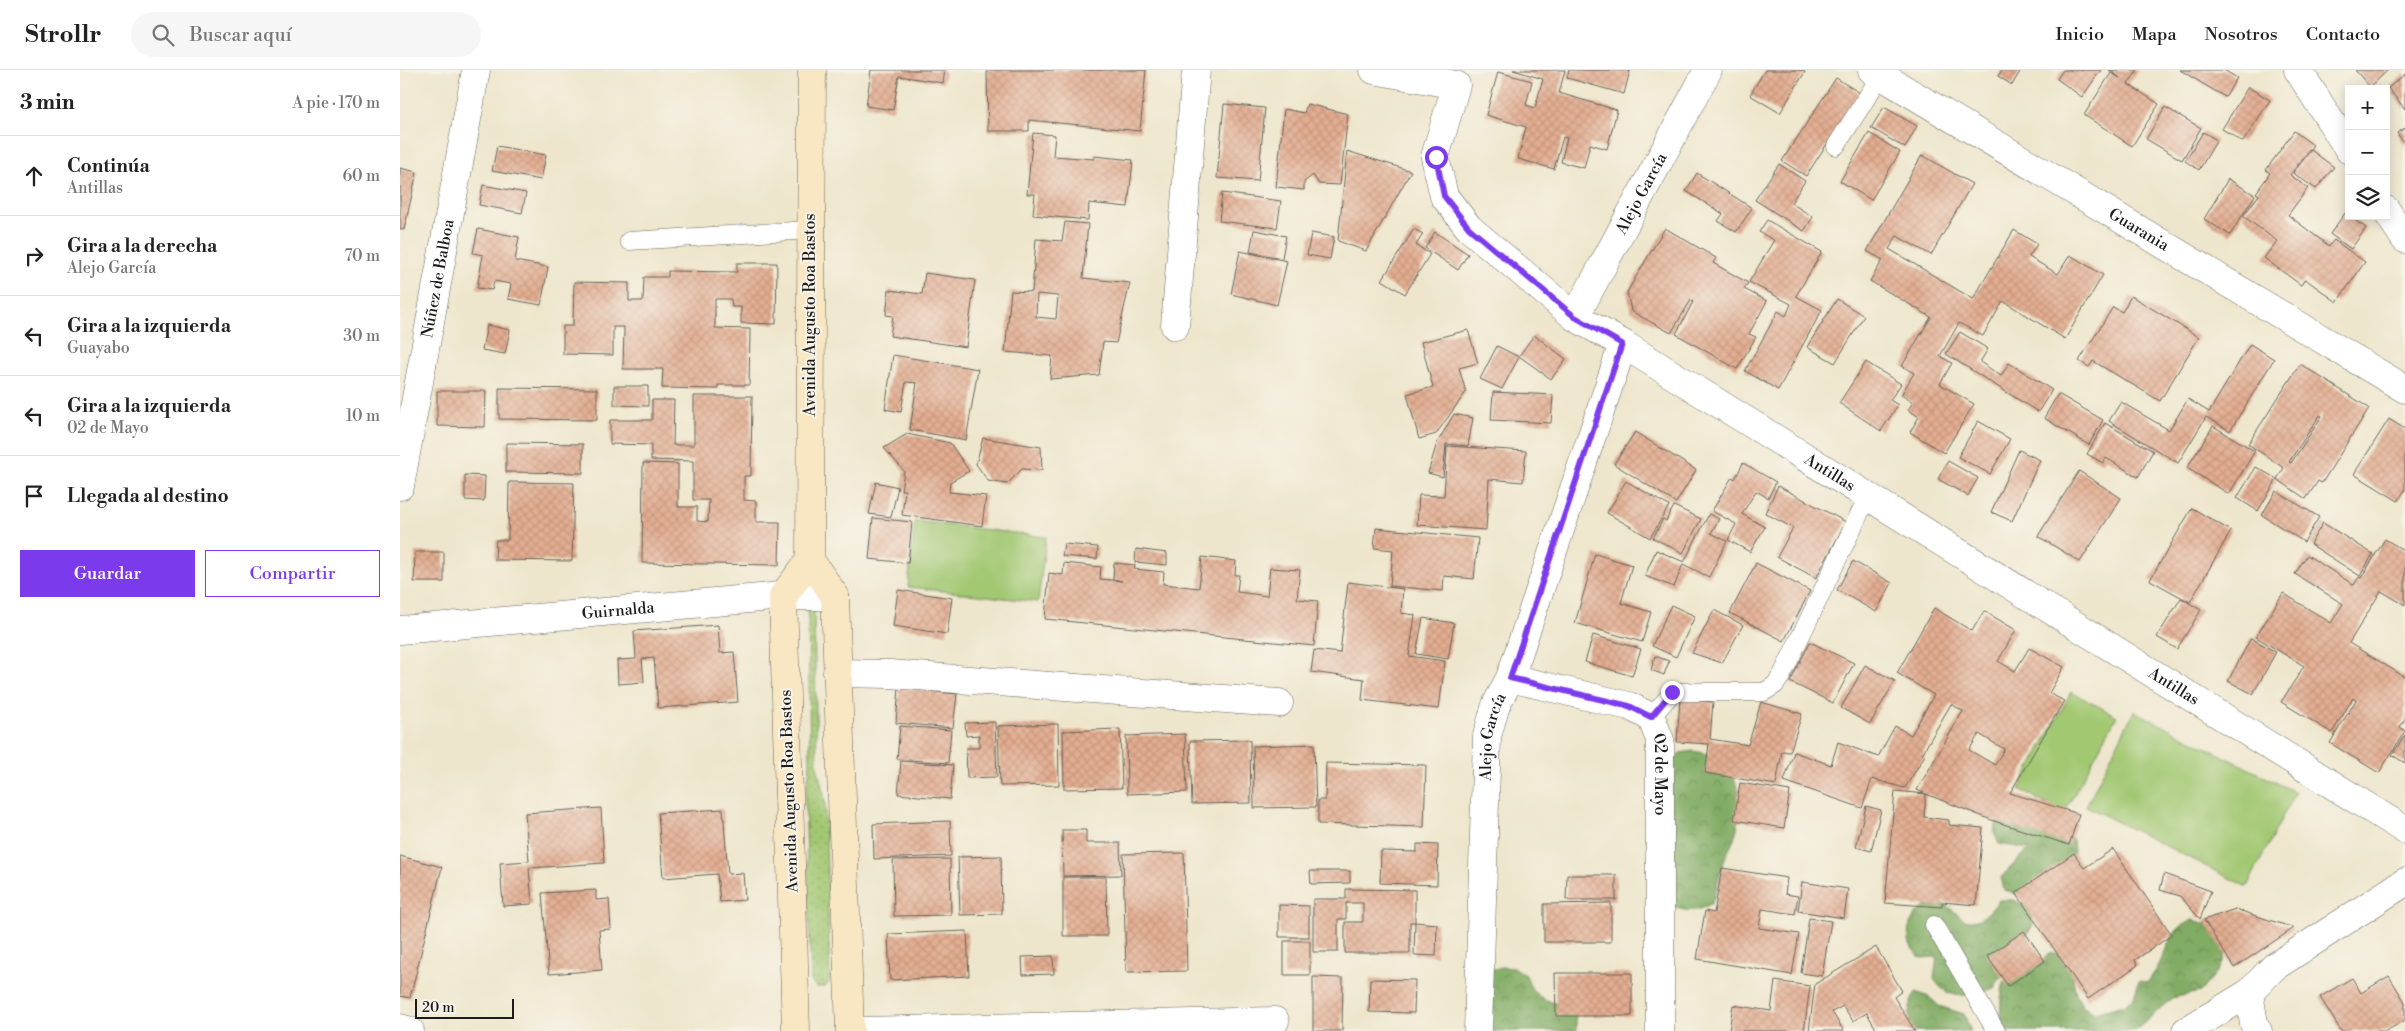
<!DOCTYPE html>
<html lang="es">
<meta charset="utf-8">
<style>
:root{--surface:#fff;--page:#f6f6f6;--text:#222;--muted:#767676;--line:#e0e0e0;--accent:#7c3aed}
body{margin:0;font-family:"Libre Bodoni",serif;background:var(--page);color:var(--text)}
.controls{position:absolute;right:15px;top:15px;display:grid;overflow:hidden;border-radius:0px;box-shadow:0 2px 12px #0003}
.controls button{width:45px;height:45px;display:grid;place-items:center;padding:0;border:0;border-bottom:1px solid var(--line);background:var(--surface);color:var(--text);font:25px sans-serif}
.scale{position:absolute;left:15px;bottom:12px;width:99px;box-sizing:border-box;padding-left:5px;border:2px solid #1c1c1c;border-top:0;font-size:14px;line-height:18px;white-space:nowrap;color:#1c1c1c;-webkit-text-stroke:4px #f7f3e8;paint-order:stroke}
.stop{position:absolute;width:15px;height:15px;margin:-11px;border:4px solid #7c3aed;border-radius:50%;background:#fff}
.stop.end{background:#7c3aed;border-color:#fff;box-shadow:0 1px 5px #0008}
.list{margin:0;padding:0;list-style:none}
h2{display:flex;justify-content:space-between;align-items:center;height:65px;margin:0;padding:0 20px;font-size:21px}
h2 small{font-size:16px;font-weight:400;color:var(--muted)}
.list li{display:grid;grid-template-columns:32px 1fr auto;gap:15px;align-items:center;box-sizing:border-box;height:80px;padding:0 20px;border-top:1px solid var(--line)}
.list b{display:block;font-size:19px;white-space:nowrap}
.list p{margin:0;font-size:16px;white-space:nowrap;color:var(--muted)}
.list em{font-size:16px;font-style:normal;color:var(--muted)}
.actions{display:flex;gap:10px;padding:15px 20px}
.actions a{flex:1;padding:11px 0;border:1px solid var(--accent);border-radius:0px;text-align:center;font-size:18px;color:var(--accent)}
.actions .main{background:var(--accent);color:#fff}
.icon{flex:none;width:28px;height:28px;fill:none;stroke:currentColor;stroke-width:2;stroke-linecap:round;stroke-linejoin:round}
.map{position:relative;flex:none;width:2005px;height:961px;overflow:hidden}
header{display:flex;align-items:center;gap:30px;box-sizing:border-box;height:70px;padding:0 25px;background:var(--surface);border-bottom:1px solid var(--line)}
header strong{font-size:24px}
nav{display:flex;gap:28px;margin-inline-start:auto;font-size:18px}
.search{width:350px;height:45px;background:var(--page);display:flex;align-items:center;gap:12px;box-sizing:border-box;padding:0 18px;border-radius:28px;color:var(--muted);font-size:19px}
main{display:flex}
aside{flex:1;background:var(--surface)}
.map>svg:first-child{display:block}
.grass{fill:url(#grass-dots);stroke:#5f7247}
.forest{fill:url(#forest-crowns);stroke:#4e6440}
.park{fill:#a2c872;stroke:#5f7247}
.building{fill:url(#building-cross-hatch);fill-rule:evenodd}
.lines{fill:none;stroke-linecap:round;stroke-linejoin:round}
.service-casing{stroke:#66635a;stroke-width:19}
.minor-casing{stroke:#66635a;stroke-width:29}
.tertiary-casing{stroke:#66635a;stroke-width:29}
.secondary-casing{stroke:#66635a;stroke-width:29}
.service{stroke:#fff;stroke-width:18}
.minor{stroke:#fff;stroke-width:28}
.tertiary{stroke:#fff;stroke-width:28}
.secondary{stroke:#f9e7c3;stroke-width:28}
.route{stroke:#7c3aed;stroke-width:6}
.labels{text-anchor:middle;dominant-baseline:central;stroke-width:4;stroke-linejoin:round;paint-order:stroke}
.street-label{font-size:16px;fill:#1c1c1c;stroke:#f7f3e8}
</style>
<header>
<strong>Strollr</strong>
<div class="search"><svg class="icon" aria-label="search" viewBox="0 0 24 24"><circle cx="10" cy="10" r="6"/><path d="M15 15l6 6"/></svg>Buscar aquí</div>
<nav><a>Inicio</a><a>Mapa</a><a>Nosotros</a><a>Contacto</a></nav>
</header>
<main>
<aside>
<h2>3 min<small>A pie · 170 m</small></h2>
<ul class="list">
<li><svg class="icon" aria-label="ahead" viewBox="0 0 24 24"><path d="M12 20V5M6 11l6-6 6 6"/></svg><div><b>Continúa</b><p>Antillas</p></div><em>60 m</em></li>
<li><svg class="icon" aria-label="right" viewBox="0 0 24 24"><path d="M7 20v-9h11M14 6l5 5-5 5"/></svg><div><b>Gira a la derecha</b><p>Alejo García</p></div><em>70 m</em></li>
<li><svg class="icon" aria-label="left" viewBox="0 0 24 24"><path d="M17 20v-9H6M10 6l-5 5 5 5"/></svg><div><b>Gira a la izquierda</b><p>Guayabo</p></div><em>30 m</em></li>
<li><svg class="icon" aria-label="left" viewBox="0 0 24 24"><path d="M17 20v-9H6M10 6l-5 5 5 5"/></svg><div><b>Gira a la izquierda</b><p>02 de Mayo</p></div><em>10 m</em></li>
<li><svg class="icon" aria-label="arrive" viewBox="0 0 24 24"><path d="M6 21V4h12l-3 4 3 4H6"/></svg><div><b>Llegada al destino</b></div></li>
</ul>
<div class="actions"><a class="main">Guardar</a><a>Compartir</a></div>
</aside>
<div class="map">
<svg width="2005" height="961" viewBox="0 0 2005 961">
<defs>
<pattern id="grass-dots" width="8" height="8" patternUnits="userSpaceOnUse" patternTransform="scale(1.25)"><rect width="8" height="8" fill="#a2c872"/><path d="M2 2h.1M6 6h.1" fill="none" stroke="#8bab62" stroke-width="1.8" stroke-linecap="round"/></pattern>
<pattern id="forest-crowns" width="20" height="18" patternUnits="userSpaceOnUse" patternTransform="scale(1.25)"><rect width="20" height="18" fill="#81ac64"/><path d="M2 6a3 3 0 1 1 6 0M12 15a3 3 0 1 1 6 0" fill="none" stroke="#698b52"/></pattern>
<pattern id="building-cross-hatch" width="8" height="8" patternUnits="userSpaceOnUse" patternTransform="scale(1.25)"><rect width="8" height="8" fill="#e3ad91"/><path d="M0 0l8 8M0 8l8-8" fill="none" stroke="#c2947c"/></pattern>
</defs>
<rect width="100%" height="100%" fill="#f7f3e8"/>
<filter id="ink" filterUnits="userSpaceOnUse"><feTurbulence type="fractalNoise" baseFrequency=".02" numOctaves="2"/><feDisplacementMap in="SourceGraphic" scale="10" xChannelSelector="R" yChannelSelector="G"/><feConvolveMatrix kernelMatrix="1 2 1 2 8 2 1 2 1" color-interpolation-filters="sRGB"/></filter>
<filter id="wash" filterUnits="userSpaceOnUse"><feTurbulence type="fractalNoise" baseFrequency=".0096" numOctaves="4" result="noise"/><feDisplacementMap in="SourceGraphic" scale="20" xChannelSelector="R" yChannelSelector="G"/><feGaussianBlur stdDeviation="1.12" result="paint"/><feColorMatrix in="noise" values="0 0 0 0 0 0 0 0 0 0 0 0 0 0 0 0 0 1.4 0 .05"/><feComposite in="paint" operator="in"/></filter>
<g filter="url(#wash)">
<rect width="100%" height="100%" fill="#eee6cc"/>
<path class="grass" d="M408,537H412L414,540L417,696L425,730L430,911L425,917H416L411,911L405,729L410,696Z"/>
<path class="forest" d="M1293,681C1337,686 1345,726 1336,763C1334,772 1328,780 1325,788C1320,803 1316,818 1312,833C1298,841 1289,843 1273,837L1271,770L1276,758L1271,744V693L1280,683Z
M1598,749L1663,762L1673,770L1674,783L1666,793L1617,824L1604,820L1601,807L1629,779L1599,774L1594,762Z
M1599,830H1613L1626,836L1632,848L1633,855L1594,918C1571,926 1549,933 1534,909L1537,887L1521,888C1517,884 1513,880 1511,876C1501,854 1520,832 1542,834C1554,836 1560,853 1572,851C1585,849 1592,839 1599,830Z
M1793,850L1807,854L1825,874L1824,888L1818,901L1800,922L1772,928L1735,961H1603C1599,943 1600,926 1605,908L1617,901L1629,902L1651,882L1664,886L1671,897L1676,925L1683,937L1695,943L1723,935L1734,927L1739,911L1748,912C1753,904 1759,897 1762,888C1770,870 1774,857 1793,850Z
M1101,897L1114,898L1126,905C1134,935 1154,928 1175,943L1177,961H1080L1087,901Z
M1516,922L1529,927L1539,936L1564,944L1571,961H1512C1507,946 1508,935 1516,922Z"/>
<path class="park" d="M515,451L646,467L638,532L508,517Z
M1671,622L1717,646L1664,743L1619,719Z
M1734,641L1895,722L1847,817L1686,736Z"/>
<g id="blocks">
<path class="building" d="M471,0H545L543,13L499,6L493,40L466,36Z
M587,0H746L740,61L629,50V61H588Z
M1113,0H1165L1159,23L1217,40L1207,79L1190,74L1184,98L1161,92L1167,68L1163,67L1154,99L1118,89L1126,57L1086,45L1098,2L1132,11L1126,35L1135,38L1143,9Z
M1169,0H1230L1224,24L1167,8Z
M1365,0H1402L1405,2L1380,43L1350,25Z
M1602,0H1621L1612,15L1598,6Z
M1663,0H1701L1682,27L1657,9Z
M1709,0H1738L1728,14L1759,34L1732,76L1684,45L1711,3L1720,8Z
M1780,0H1824L1837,8L1825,27Z
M1955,0H1988L1970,17Z
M2005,4V39L1988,18Z
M1436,8L1460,23L1406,106L1382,91Z
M1848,17L1870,30L1843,72L1822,59Z
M824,34L865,38L858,111L817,108Z
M907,34L948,44L940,115L919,114L913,105L904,112V120L876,117L884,39L904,43Z
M1484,37L1517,56L1505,78L1471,58Z
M1765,37L1801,58L1782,90L1746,69Z
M2005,58V75L1997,63Z
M1894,61L1913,75L1890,105L1908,118L1888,145L1929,176L1934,170L1965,192L1937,232L1905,209L1901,215L1864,188L1877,171L1843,146L1859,125L1856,123L1870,103L1866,100Z
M1803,62L1817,70L1799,100L1785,91Z
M633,63L655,65L653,86L694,89V86L733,90L728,137L689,133L688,150L633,145L635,124H627Z
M1469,63L1500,82L1471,130L1440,111Z
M97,76L146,85L141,110L92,101Z
M1911,80L1934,97L1916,119L1893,103Z
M947,81L1011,101L966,181L938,171Z
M1522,85L1572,114L1531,185L1497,166L1489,179L1573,229L1614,160L1637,174L1629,187L1658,204L1670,185L1703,205L1665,269L1603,231L1583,266L1559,253L1540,286L1552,293L1540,314L1574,334L1544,383L1510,362L1519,347L1508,340L1513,332L1501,325L1514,303L1502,296L1531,247L1470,211L1483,190L1467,181Z
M1379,94L1405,111L1391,133L1413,147L1404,161L1355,130Z
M0,98L17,102L4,160L0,159Z
M1297,103L1352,138L1336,162L1318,151L1323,144L1286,121Z
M1828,109L1855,125L1830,165L1804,149Z
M83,115L126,123L122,143L79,135Z
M822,123L881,131L877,158L819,151Z
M1945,143L1966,158L1951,179L1930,164Z
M1367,150L1422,182L1396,226L1422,240L1378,320L1345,301L1378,241L1386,246L1391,234L1349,212L1374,170L1359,162Z
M665,152L688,154L683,208L730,213L716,273L703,272L699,305L650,309L652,286L605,282L611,221L632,222L636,169L662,171ZM637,224L658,226L656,249L636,247Z
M1265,158L1316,188L1313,193L1348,213L1344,219L1367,231L1349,264L1356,267L1337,299L1276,264L1293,232L1291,230L1271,263L1231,241L1227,222Z
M78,159L119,167L115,191L148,197L141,235L108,229L111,214L94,211L92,220L77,218L83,185L73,183Z
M1014,159L1023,164L1016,175L1030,184L1005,224L982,210Z
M854,160L886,166L882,188L850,182Z
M1035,162L1068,184L1058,200L1025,178Z
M911,163L934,167L930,189L907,185Z
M840,181L887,191L877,235L831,224Z
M337,193H377L376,254L341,253V237H332L331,229H315V258L350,259L349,315H318V319L262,318L263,299H223L224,257H213V285L163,284V256H173L174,212L229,213V231H243L244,207H268V201L337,202Z
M525,203L575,210L566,277L490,266L493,246L486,245L489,220L522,224Z
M1731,226L1799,267L1760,331L1693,291L1689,297L1679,291L1713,237L1722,242Z
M1437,229L1464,246L1435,293L1407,277Z
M87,255L110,260L105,284L82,280Z
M1068,260L1078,293L1059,298L1066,322L1036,364L1019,369L1007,324L1033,317L1021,272Z
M1560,262L1588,279L1580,292L1601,306L1609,293L1652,320L1638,342L1546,284Z
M1134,265L1166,289L1151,309L1119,286Z
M1850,274L1874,289L1830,361L1806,347L1778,393L1709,351L1721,332L1769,360L1788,329L1809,342Z
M1097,276L1119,287L1102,319L1080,309Z
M493,285L578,299L566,370L510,360L517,313L506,312L501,342L485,339Z
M1466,292L1501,314L1490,330L1498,335L1481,361L1439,333Z
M1900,294L1969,338L1922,413L1918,411L1906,429L1877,409L1884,398L1848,374ZM1920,345L1922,346L1891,393L1889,392Z
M214,316H248V336L214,335Z
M99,318L197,319V350L99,349Z
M37,321H86L85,357L37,356Z
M1093,322L1153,325L1151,353L1091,350Z
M1658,324L1703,350L1689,375L1644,348Z
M294,326H352L351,406H344V430L356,431V452H380L379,495L242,493L243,393L278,394V437H297V451L308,452L309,430H293V391L251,390V375L210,374V350H252V330H274L273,375H294Z
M1054,344L1073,348L1068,376L1046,374L1043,407L1028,403L1037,373Z
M1989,349L2005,359V420L1998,431L1954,404Z
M1578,351L1610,369L1590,404L1558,387Z
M1705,353L1753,381L1738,407L1706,388L1703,393L1687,384Z
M1813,356L1855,381L1829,424L1787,398Z
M1235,362L1296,400L1276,433L1214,394Z
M507,364L550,373L569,401L550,412L549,422L586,426L582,456L502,445L505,420H501L504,401L484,378Z
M583,368L641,377L642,400L622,399L607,414L588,411L576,394Z
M106,373L183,374V403L106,402Z
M1047,376L1126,381L1123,412L1089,409L1086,460L1017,455L1019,425L1044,426Z
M1619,380L1640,390L1612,451L1591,442Z
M1548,391L1578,408L1568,426L1538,409Z
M1343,393L1376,412L1368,428L1356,421L1342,444L1365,457L1350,482L1328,470L1336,454L1312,441L1332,407L1335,409Z
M1856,397L1877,409L1858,441L1837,428Z
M1679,401L1721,428L1680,492L1638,466Z
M65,405L85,406L84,431L65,430Z
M1226,411L1269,436L1250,468L1207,443Z
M109,412L174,413L172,491L95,490L96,470H108Z
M476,412L498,417L491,447L469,444Z
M1378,416L1446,452L1416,508L1377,487L1393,458L1365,443Z
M1876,421L1919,447L1904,472L1862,445Z
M1274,436L1301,449L1283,483L1253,468L1263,449L1266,451Z
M1792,438L1831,461L1790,532L1750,510Z
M1309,444L1319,449L1311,463L1327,471L1309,507L1283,494L1274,517L1245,506L1256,480L1284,492Z
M473,448L512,452L508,493L469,489Z
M1923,453L1973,484L1960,506L1910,474Z
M976,458L1078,468L1074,509L1044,506L1043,521L990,516L993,480L974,478Z
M1985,469L2005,481V535L1981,521L1949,573L2005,607V649L2000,657L2005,661L1979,703L1930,673L1956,630L1953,628L1932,663L1881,632L1904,596L1856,567L1883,523L1931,553L1943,534L1895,504L1907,485L1954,515L1959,507L1961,508Z
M664,474L698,477L697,489L662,486Z
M736,479L767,483V495L735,492Z
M15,482H44V512H14Z
M1195,484L1232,495L1221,533L1251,542L1242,572L1175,553Z
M802,487L836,491L835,505H839L837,522L853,524L867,526L870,498L900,500L897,529L918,531L914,576L645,549L649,503L663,505L664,493L701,497L700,509L722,511L713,509L714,493L735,495L734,499L764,502L763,514L799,518Z
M1453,491L1492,513L1476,542L1437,520Z
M1356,493L1410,521L1384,571L1330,543Z
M948,512L1003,519L1001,543L1015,545L1009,586L1045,591L1039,639L962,630L964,609L911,602L914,580L940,583Z
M498,520L552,528L547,564L493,556Z
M1781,528L1801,540L1777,579L1757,567Z
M1271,535L1295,546L1276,587L1252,576Z
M1534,538L1572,561L1584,541L1616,560L1598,591L1615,601L1629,578L1664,597L1649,623L1664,631L1610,723L1679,744L1669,775L1594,751L1526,724L1524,747L1549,750V755L1583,758L1576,835L1542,832V837L1485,833L1495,721L1526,724L1517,720L1563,641L1551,634L1522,684L1525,685L1505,718L1472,709L1462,738L1384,711L1394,682L1431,695L1438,672L1478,687L1495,656L1511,665L1534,625L1497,603ZM1579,664L1604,679L1595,695L1569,680Z
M1314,540L1343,555L1322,593L1292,583Z
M1023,548L1054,553L1048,589L1016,584Z
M318,555L320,583L334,582L338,632L258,638L254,588L242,589L244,612L218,614L217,590L236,589L234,561Z
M1193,565L1241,579L1232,606L1185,592Z
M1851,568L1876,582L1853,624L1828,611Z
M1410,572L1454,593L1433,633L1390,612Z
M1255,586L1269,591L1264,605L1251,600Z
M1465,595L1495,611L1470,654L1441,638Z
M499,618L557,624L553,658L496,653Z
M1280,629L1313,632L1310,669L1348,675L1361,632L1402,644L1390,682L1382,681L1376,715L1305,703L1309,674L1277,672Z
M595,652L597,707L567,708L566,678H579V665L566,666L565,653Z
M658,654L659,715L600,716L598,656Z
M500,656L551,660L548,693L497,689Z
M720,659L722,718L664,719L663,661Z
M785,664L787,722L727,724L726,666Z
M2005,665V693L1992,685Z
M850,670L851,733L792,734L790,671Z
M914,674L916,737L854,738L853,676Z
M501,691L553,695L550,729L498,724Z
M926,693L1026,695L1024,757L918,754V730H925Z
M1340,713L1390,721L1384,758L1334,750Z
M1466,736L1481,740L1471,781L1456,777Z
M201,738L204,793L129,798L132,834L103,836L100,793L129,791L125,743Z
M323,739L328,804L343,803L345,830L320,832L317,804L263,808L258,743Z
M550,751L551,786L474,789L473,754Z
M662,760H686V773H720L721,805L663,806Z
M1017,774L1038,775L1037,815L980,813L981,781L1017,782Z
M1713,779L1772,865L1735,890L1738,895L1688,929L1616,823L1674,783L1684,798Z
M784,783L787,901L726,902L723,784Z
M0,786L42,797L10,928L0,926Z
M601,786L602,844L560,845L558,787Z
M550,789L551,845L494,846L493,790Z
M1322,798L1387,808L1385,824L1398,826L1395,844L1362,839L1359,858L1399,864L1392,905L1297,889L1305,841L1314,843Z
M910,801H950V813L911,814Z
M1764,804L1811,821L1800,849L1780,826L1760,820Z
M1167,805H1216V830H1166Z
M663,807H706L707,866H663Z
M1402,812L1448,819L1444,848L1398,841Z
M946,819L1015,820V852H1010V883H945V852H963V833H946V849H938V882H913V829H946Z
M196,820V830L209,829L211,859L199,860L202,900L149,904L142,823Z
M1211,833V872H1144V834Z
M879,835L909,836V867H879Z
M1835,839L1894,858L1834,898L1804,850Z
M1409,848L1431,851L1422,906L1401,903Z
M1015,852L1037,854L1036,886L1014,885Z
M567,861L569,906L490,910L488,864Z
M1624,861L1645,891L1608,916L1587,886Z
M884,871H910V905H884Z
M1476,877L1502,921L1494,927L1515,961H1472L1476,959L1467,943L1453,951L1443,936L1432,942L1444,961H1409L1415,914Z
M653,886L654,904L623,905L622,887Z
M1155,903H1232V946H1156Z
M1989,906L2005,932V950L1986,961H1941L1920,927L1952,908L1961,923Z
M913,907L943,908L942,961H913Z
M970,909L1015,910L1014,943L969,942Z
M1375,911L1410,916L1404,961H1329L1333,935L1371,941Z"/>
</g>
</g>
<g filter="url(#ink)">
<use href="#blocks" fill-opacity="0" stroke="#66635a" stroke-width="1"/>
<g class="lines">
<g class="service-casing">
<path id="service" d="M1436,76L1481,5
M229,171L410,160
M1251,647L1273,622H1364L1375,615L1382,605L1467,428
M1534,855L1596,961"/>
</g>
<g class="minor-casing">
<g id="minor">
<path id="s1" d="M1472,0L2005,319"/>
<path d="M1898,0L1949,80"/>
<path d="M1986,140L2005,169"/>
<path id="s2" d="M1175,247L1308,0"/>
<path d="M775,256L796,0"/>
<path id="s3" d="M0,416L76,0"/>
<path id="s4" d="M0,560L383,526H435"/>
<path d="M437,603L490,604L879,633"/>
<path id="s5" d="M1110,608L1229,636L1251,647L1260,670V961"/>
<path d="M0,958L10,961"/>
<path d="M464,961L875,951"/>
<path id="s6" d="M1078,961L1087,666L1096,635L1110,608L1223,274"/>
<path d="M1786,961L1849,923"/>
</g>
</g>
<g class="tertiary-casing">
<g id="tertiary">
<path id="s7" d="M974,0L1056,15L1035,87L1044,126L1069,158L1175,247L1223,274L2005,760"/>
<path d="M1858,961L1854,954L1849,923L1874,897L2005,812"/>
</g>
</g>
<g class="secondary-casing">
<path id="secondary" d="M412,0L410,490L435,526L450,961
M396,961L383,526L410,490"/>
</g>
<use href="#service" class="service"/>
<use href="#minor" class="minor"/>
<use href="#tertiary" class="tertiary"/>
<use href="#secondary" class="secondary"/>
</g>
</g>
<g class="lines" filter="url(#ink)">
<path class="route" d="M1036,87L1044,126L1069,158L1175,247L1222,274L1110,608L1229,636L1251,647L1272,622"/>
</g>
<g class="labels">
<g class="street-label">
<text stroke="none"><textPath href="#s2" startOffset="140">Alejo García</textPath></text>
<text stroke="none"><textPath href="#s1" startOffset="311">Guarania</textPath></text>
<text stroke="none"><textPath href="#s3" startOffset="211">Núñez de Balboa</textPath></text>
<text transform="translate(410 245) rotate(-90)">Avenida Augusto Roa Bastos</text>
<text stroke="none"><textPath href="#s7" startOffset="676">Antillas</textPath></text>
<text stroke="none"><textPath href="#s4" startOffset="219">Guirnalda</textPath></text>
<text stroke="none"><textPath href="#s7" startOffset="1081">Antillas</textPath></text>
<text stroke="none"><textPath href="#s6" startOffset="295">Alejo García</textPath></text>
<text stroke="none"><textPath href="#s5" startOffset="206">02 de Mayo</textPath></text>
<text transform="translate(389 721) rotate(-92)">Avenida Augusto Roa Bastos</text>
</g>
</g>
</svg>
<div class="controls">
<button>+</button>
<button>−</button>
<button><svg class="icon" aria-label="layers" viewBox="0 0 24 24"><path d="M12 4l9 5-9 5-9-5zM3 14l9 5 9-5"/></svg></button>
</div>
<div class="scale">20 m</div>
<div class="stop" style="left:1036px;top:87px"></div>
<div class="stop end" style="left:1272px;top:622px"></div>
</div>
</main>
